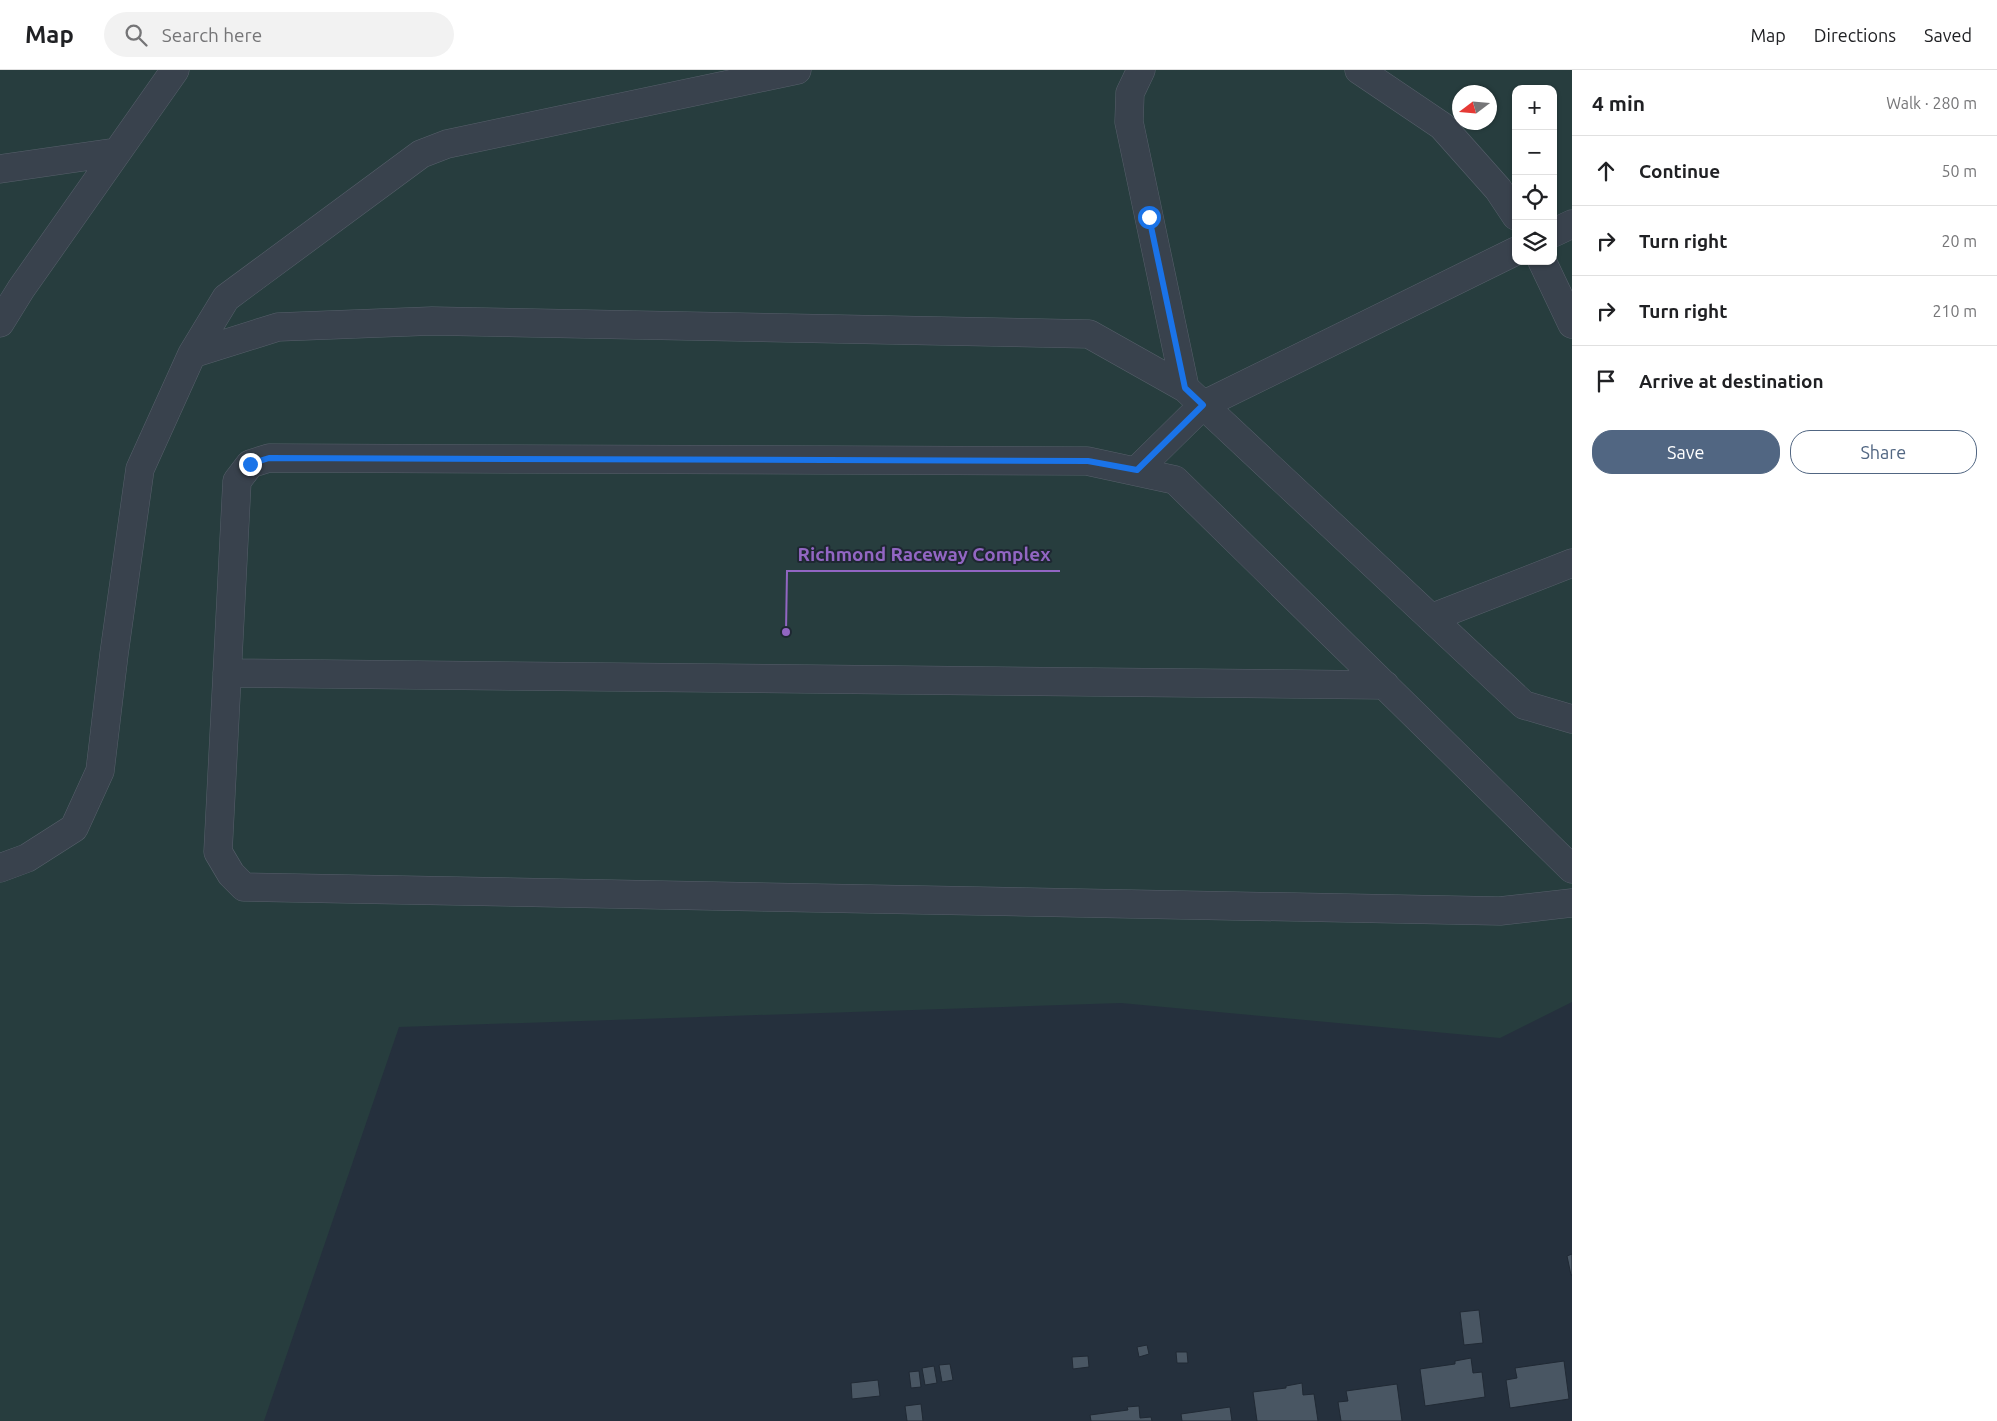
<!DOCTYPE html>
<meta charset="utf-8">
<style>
:root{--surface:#fff;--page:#f2f2f2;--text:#202124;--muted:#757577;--line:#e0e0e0;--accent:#516682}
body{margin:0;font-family:Ubuntu,sans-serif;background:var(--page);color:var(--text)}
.controls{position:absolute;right:15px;top:15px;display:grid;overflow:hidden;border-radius:10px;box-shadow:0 1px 4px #0004}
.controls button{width:45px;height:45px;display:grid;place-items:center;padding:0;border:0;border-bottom:1px solid var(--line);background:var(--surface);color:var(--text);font:25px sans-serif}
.compass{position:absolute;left:1452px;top:15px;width:45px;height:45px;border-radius:50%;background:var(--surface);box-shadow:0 1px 4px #0004;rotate:254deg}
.stop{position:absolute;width:15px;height:15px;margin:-11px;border:4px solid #1a73e8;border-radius:50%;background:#fff}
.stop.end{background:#1a73e8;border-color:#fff;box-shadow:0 1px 5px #0008}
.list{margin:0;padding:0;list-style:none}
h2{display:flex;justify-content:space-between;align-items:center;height:65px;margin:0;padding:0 20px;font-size:21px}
h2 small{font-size:16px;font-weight:400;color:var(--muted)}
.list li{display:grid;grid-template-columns:32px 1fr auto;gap:15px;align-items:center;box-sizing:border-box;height:70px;padding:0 20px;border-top:1px solid var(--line)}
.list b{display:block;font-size:19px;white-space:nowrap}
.list em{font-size:16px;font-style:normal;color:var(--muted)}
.actions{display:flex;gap:10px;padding:15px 20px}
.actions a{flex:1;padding:11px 0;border:1px solid var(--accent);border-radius:20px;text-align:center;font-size:18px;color:var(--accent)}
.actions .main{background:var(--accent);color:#fff}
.icon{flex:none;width:28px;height:28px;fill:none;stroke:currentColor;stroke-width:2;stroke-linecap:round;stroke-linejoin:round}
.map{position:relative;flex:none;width:1572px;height:1351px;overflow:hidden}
header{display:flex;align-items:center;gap:30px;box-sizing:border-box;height:70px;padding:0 25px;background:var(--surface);border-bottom:1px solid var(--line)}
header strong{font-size:24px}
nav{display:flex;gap:28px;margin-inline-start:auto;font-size:18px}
.search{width:350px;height:45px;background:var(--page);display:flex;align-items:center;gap:12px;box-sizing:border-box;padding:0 18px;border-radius:28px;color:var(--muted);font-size:19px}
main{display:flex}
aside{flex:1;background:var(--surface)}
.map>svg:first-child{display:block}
.green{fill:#273d3e;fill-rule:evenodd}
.building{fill:#495663;stroke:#202934}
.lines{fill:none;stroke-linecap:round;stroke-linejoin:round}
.minor-casing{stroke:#57606b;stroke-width:29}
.minor{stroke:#39424d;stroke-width:28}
.route{stroke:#1a73e8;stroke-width:6}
.leader{fill:none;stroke:#9266c3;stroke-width:2}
.callout-dot{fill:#9266c3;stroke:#1e2732;stroke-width:2}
.callout-label{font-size:19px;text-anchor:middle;font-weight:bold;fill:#9266c3;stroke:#1e2732;stroke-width:4;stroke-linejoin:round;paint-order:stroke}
</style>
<header>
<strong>Map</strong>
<div class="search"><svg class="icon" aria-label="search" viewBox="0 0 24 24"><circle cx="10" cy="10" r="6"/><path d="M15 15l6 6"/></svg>Search here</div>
<nav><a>Map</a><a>Directions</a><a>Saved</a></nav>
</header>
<main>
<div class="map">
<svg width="1572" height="1351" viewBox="0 0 1572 1351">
<rect width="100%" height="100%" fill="#25303d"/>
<path class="green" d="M0,0H1572V932L1500,968L1121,933L399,957L264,1351H0ZM1516,19H1553V191H1516ZM1460,22H1490V52H1460Z"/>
<path class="building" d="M1572,1184V1205H1571L1567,1186Z
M1479,1240L1483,1273L1464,1275L1460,1242Z
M1147,1275L1149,1284L1139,1287L1137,1277Z
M1176,1282H1187L1188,1293H1177Z
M1088,1286L1089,1297L1073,1299L1072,1287Z
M1471,1288L1473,1303L1482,1302L1485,1327L1425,1336L1420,1299L1455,1294V1291Z
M1564,1291L1569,1329L1510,1338L1506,1310L1517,1308L1515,1298Z
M950,1294L953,1310L942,1312L939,1295Z
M934,1296L937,1313L925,1315L922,1298Z
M919,1301L921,1317L911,1318L909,1302Z
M878,1310L880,1326L852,1329L851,1313Z
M1302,1313L1303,1325L1314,1324L1318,1351H1257L1253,1322L1286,1318V1316Z
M1397,1314L1402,1351H1341L1338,1332L1348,1331L1346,1321Z
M921,1334L923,1351H907L905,1336Z
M1139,1336L1140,1348L1151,1347L1152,1351H1091L1090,1345L1128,1340L1127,1337Z
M1230,1337L1232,1351H1182L1181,1344Z"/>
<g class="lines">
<g class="minor-casing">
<path id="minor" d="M1141,0L1130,23L1129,52L1185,318
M1359,0L1442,56L1498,119L1516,146
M0,99L117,82
M1553,163L1572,154
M1542,191L1572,254
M0,253L21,219L175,0
M192,284L226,228L421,84L447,74L797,0
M1137,400L1203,335L1516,181
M1431,548L1572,493
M227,603L1385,615
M0,798L27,788L74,758L100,701L114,584L140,399L192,284L278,257L432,251L1089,264L1185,318L1524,635L1572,649
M1572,799L1175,410L1087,391L269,388L250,394L237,411L218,782L231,804L244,817L1500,841L1572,833"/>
</g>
<use href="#minor" class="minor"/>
</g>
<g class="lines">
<path class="route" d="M250,394L269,388L1088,391L1137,400L1203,335L1185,318L1149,147"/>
</g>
<path class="leader" d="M786 562L787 501H1060"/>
<circle class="callout-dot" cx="786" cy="562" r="5"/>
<g class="callout-label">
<text x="924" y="491">Richmond Raceway Complex</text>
</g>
</svg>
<div class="controls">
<button>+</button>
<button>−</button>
<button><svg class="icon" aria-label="locate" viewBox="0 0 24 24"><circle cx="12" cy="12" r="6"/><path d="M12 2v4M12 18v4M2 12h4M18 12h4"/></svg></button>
<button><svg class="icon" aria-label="layers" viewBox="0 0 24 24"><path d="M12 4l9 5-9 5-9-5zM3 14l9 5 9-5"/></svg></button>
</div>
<svg class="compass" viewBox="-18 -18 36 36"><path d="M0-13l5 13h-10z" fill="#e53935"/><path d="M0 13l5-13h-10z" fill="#757577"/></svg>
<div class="stop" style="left:1149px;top:147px"></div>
<div class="stop end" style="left:250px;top:394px"></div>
</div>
<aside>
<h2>4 min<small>Walk · 280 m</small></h2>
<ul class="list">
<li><svg class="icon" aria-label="ahead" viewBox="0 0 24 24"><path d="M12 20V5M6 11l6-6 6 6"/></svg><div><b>Continue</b></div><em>50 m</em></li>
<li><svg class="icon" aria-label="right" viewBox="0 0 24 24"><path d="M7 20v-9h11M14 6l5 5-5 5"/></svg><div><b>Turn right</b></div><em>20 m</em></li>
<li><svg class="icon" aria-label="right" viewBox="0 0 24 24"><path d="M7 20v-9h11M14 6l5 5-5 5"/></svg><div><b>Turn right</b></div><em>210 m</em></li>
<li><svg class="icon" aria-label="arrive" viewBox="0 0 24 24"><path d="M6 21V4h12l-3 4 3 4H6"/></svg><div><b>Arrive at destination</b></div></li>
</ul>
<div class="actions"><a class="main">Save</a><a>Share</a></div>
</aside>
</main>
